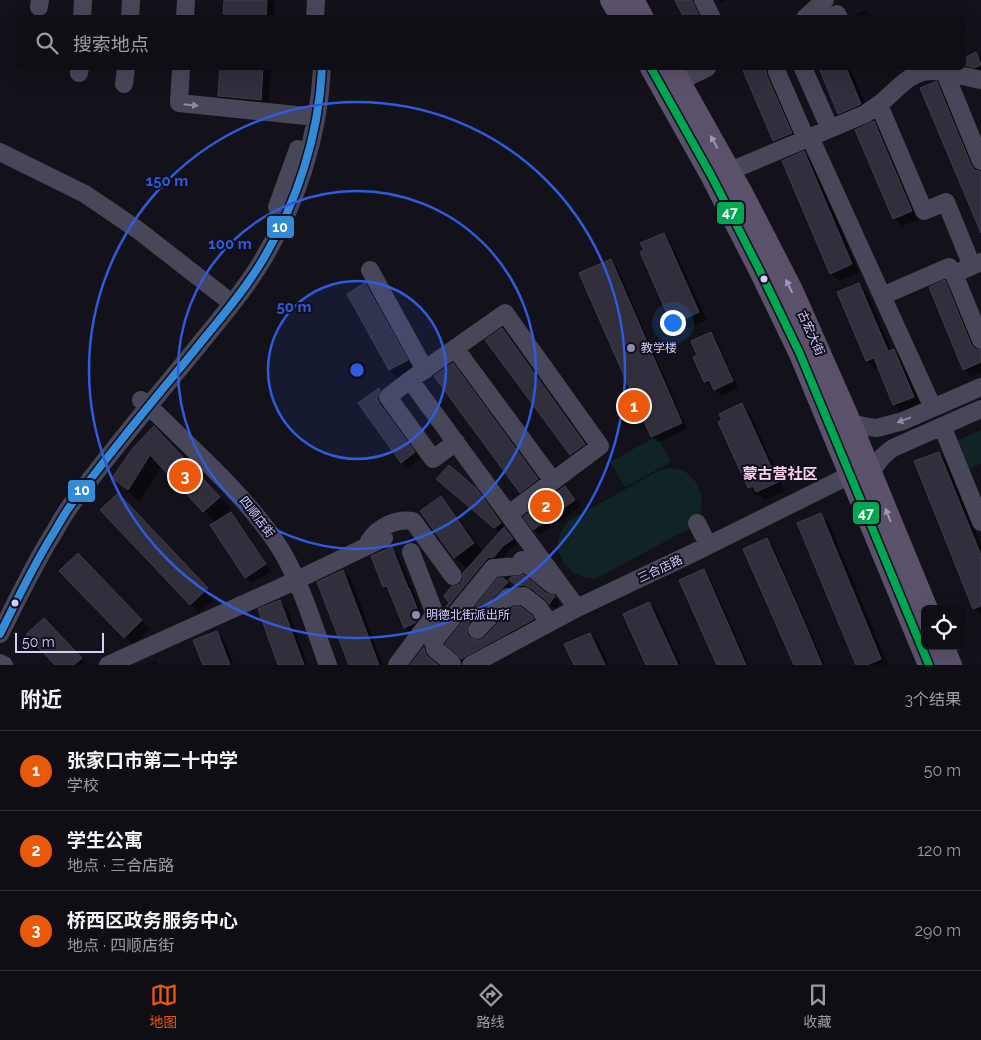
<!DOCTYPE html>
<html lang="zh">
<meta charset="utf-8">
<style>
:root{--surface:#0e0e14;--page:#1c1c22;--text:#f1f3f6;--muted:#9b9ca0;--line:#2e2e34;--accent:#ea580c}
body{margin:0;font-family:Raleway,"Noto Sans SC",sans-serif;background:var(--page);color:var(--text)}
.controls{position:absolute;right:15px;bottom:15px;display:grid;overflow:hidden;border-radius:8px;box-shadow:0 5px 20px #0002}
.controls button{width:45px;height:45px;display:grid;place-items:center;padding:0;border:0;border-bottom:1px solid var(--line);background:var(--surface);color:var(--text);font:25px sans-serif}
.scale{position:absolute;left:15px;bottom:12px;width:89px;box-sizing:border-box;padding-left:5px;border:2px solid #d4cefb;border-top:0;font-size:14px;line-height:18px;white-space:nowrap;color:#d4cefb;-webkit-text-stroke:4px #110e1e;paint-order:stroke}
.you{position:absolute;left:672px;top:322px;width:18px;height:18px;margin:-12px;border:4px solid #fff;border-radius:50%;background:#1a73e8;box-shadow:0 0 0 8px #1a73e833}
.badge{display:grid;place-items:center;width:32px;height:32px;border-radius:50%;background:var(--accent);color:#fff;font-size:16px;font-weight:700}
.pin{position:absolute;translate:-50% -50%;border:2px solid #fff;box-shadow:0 1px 5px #0006}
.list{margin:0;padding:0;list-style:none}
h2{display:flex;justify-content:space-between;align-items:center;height:65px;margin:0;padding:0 20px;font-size:21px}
h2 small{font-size:16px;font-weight:400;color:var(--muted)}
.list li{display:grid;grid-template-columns:32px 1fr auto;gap:15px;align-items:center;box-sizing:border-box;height:80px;padding:0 20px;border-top:1px solid var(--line)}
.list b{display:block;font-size:19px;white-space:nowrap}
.list p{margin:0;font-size:16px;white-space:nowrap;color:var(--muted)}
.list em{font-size:16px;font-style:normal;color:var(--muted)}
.icon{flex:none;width:28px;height:28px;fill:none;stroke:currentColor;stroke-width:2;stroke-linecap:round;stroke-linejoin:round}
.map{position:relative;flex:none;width:981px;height:665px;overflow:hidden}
.search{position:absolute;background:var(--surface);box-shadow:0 5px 20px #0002;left:15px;right:15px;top:15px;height:55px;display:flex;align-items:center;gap:12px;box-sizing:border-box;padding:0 18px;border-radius:8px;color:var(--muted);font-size:19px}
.sheet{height:305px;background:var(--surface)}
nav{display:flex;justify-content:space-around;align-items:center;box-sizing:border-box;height:70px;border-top:1px solid var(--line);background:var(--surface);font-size:14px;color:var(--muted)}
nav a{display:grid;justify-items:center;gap:2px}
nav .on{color:var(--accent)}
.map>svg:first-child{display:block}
.garden{fill:#112425}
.shadow{fill:#0007}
.building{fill:#312f3c;stroke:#403c4d}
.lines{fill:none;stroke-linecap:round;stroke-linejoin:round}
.minor{stroke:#48475a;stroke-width:18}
.major{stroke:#5b516b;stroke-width:22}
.bus-1-casing{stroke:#110e1e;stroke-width:11}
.bus-2-casing{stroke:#110e1e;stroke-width:11}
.bus-1{stroke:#00a651;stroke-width:8}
.bus-2{stroke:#338bd7;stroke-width:8}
.oneway{fill:#8e8aaa}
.oneway2{fill:#9e96ba}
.ring{fill:none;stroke:#2f5bdc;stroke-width:2.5}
.bus-dot{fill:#d4cefb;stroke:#110e1e;stroke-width:2}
.poi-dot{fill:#908cac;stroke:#110e1e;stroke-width:2}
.labels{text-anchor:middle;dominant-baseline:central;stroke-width:4;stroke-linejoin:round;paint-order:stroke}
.street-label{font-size:12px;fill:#d4cefb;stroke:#110e1e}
.poi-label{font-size:12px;fill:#d4cefb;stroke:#110e1e;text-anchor:start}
.quarter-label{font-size:15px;font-weight:bold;fill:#fbd0ea;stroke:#110e1e}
.centre{fill:#2f5bdc;stroke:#110e1e;stroke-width:2.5}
.ring-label{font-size:15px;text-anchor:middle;font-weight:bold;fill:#2f5bdc;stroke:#110e1e;stroke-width:4;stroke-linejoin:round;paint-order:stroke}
.line-badge{stroke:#110e1e;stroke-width:2}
.badge-label{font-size:14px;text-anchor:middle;font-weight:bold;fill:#fff}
</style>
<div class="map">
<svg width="981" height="665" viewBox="0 0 981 665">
<rect width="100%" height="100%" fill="#13121a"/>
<path class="garden" d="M981,430V464L965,470L953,442Z
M657,436L671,462L625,487L610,462Z
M670,468C675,469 680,469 685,472C700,481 706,501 699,517C697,520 694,524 692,527L595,579C589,578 582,577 576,574C571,572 568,568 565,564C554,550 557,534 568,521L660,470Z"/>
<path class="shadow" d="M225,0H275L274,18H224Z
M677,0H703V18H685Z
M719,0H727L722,3Z
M865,10L872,18H850V17Z
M976,53L981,60V70L979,71L965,68L964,66V59Z
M221,68H271L268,107L227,104L219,96Z
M743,68H773L799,142L782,149L774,140Z
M820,68H850L869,112L847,121L839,113Z
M937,83L944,91L977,172L981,173V231Z
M874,122L882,130L920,219L902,226L894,218Z
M804,153L812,161L859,272L839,281L831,273Z
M663,234L671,242L707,320L686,329L681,324L679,325L670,317Z
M611,261L617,267L687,429L658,442L652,436Z
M945,282L953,290L978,351L981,352V373L972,377L964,369Z
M859,284L867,292L892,351L894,350L902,358L921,405L903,413L894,404L879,367L875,369L867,361Z
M365,285L373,293L415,369L398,378L390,370L348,294Z
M502,329L510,337L592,452L579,462L571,454Z
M711,334L717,340L738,388L721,396L713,386L711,387L705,381L699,356Z
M453,364L461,373L545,488L529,500L521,492Z
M378,390L385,397L383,404L385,411L420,459L408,468L402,462L360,404Z
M742,405L750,413L785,491L765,500L759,495L757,496L749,487Z
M166,440L231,509L223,517L224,518L231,513L237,519L271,571L252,583L246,577L216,523L162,466L140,501L126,490L114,478Z
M939,453L947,461L981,545V615L974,608Z
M444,485L475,489L482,496L517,544L508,551L499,562L451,614L446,609L447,608L448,609L462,591H459L468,570L454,557L441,498L452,510L483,552L500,533Z
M565,487L571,493L580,506L540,535L534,529Z
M126,503L215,597L199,613L102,510Z
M821,515L829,523L888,665H857Z
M767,540L773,546L825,665H795Z
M392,548L398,554L426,622L411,633L405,627L390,593L384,587Z
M78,555L150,629L133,645L61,571Z
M703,570L710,578L749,665H718Z
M343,571L351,579L383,665H350Z
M512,578L555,597L560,603L556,609L538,593L531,591H524L517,585Z
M502,579L508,583H505L495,594L497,596L508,584L513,589L472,633V639L481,641L530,616L537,623L468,664L463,659L487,646L447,644Z
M280,602L288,609L308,665H280Z
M649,603L657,612L681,665H648Z
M44,619L87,665H57Z
M217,633L224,640L234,665H204Z
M590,634L598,642L609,665H575Z
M156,661L160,665H144Z"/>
<path class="building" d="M224,0H267L266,18H223Z
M675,0H692L694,5L700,18H684Z
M976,52L981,65L974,68L964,65V58Z
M220,68H263L261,100L218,96Z
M742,68H768L766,71L767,76L792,133L773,141Z
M819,68H846L861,104L838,114Z
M935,82H937L971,165L975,170L981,172V233L920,88Z
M874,121L912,211L893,219L855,130Z
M804,151L852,264L830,274L782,161Z
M664,233L699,312L677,322L674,316L669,318L640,252L644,250L640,243Z
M611,259L682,423L651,437L579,273Z
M945,280L971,344L975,349L981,350V362L963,370L929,287Z
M365,283L408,360L389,370L347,294Z
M859,283L888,351L894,349L914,397L893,405L874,358L866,361L837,292Z
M502,328L585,444L570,455L485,340Z
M711,332L733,381L714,390L709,380L704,382L693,357L697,355L691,341Z
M453,363L538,479L520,493L434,376Z
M379,388L380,390L377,398L379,403L415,452L401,463L358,403Z
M742,403L778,482L756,492L753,486L748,488L718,422L722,420L719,414Z
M154,426L220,497L203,512L150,455L128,490L112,478L133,448Z
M939,452L981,555V606L973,609L914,461Z
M449,465L476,488L501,523L494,528L436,479Z
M565,486L575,500L533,530L523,517Z
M118,493L208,588L190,605L100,510Z
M441,496L474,543L454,558L420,511Z
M231,512L266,564L245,578L210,525Z
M821,513L881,659L867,665H856L797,523Z
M504,527L513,539L503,546L494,557L488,558L485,561L445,610L444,609L449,603L444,596L452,586H455L460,584L463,580V573Z
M767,538L796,603L822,665H794L743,549Z
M392,547L408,588H409L420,616L415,623L404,628L387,586L383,587L371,556Z
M78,553L142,620L124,638L59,571Z
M704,569L746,665H717L711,652L679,580Z
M343,570L379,665H349L317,582Z
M524,575L546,593L551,595H554L555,596L549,604L546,600L531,588L524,585L517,586L509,580L511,577Z
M498,578H503L508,582L469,623L467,628V634L469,637L475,640H481L484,638L513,607H521L531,615L534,619L466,656L461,659L458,654L445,644Z
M280,600L304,665H278L258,609Z
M649,602L678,665H646L623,614Z
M44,618L82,658L74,665H55L26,634Z
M217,631L230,665H203L193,640Z
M590,633L605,665H574L564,644Z
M424,647L425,653L428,657L438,665H410Z"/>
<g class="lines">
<path class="minor" d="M703,0L712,18
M39,7L40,0
M82,18L83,0
M130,18L131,0
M185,18L186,0
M315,18L316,0
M805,18L825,0
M829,18L837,14L839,18
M181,68L179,103L316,117
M803,68L830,129
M777,72L806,139
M79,73L80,68
M945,73L981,161
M680,81L707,68
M124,84L126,68
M879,105L924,211L946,202L972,266
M810,137L933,408
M0,152L85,194L138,230L224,297
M730,171L865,114C869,111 874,108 878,105C895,93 908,71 932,71C945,71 967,77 981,80
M277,207L298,149
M981,262L954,274L981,340
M370,270L425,370
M882,296L949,267L954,274
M455,348L553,481
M410,380L388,397L433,459L456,442
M141,400L149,406C192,449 242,492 276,542C300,578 313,625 328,665
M850,423L868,427L877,428L903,421L981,387
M942,426L981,522
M871,473C878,461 882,456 893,448L981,409
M509,514L600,446L505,313L410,380L577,608
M697,523L703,535
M369,541C378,527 397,518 413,521L453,576
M477,630L508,597L524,596L539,608L549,623
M0,634C17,600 33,566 53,534C59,524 64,514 71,505C110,452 152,402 194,351C217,322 243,293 262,261C297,203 319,135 322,68
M433,642L493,568L518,566L522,560L553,585
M435,649L451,662L452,665
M0,663L4,665
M108,665L297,580L384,538
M397,665L435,614L411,552
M471,665L577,608L693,553L850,475"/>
<path class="major" d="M611,0L622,18
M633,0L643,18
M651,68L712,177L759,269L800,354L929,665
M672,68L742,193L792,290L848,417L927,609
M943,646L951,665"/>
<g class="bus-1-casing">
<path id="bus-1" d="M651,68L712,177L759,269L800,354L929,665"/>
</g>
<g class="bus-2-casing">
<path id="bus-2" d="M0,634C17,600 33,566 53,534C59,524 64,514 71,505C110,452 152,402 194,351C217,322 243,293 262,261C297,203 319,135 322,68"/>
</g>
<use href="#bus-1" class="bus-1"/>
<use href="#bus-2" class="bus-2"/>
</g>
<defs><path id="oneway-solid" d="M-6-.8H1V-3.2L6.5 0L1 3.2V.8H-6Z" transform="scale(1.25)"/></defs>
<g class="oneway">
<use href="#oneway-solid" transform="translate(191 105) rotate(6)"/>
<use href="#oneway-solid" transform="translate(904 420) rotate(160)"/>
</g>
<g class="oneway2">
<use href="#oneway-solid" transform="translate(714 142) rotate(-119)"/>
<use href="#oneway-solid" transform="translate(789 286) rotate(-116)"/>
<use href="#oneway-solid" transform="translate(888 515) rotate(-112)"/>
</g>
<circle cx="357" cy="370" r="89" fill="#2f5bdc" fill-opacity=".12"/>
<g class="ring">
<circle cx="357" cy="370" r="89"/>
<circle cx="357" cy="370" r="179"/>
<circle cx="357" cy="370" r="268"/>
</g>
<g class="bus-dot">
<circle cx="764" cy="279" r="4.5"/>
<circle cx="15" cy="603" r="4.5"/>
</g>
<g class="poi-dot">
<circle cx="631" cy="348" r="5"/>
<circle cx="416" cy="615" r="5"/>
</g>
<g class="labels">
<g class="street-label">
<text transform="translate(811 333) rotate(66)">古宏大街</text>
<text transform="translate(257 517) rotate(52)">四顺店街</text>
<text transform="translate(660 569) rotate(-25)">三合店路</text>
</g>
<g class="poi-label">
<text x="641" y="348">教学楼</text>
<text x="426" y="615">明德北街派出所</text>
</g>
<g class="quarter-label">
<text x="780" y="474">蒙古营社区</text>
</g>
</g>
<circle cx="357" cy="370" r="8" class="centre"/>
<g class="ring-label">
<text x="167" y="186">150 m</text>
<text x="230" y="249">100 m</text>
<text x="294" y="312">50 m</text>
</g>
<g class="line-badge">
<rect x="716" y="201" width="29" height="24" rx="5" fill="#00a651"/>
<rect x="266" y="215" width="29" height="24" rx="5" fill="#338bd7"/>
<rect x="67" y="479" width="29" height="24" rx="5" fill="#338bd7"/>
<rect x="852" y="501" width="28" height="24" rx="5" fill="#00a651"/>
</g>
<g class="badge-label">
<text x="730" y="217">47</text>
<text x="280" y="232">10</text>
<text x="82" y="495">10</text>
<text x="866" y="518">47</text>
</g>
</svg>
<div class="controls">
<button><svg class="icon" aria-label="locate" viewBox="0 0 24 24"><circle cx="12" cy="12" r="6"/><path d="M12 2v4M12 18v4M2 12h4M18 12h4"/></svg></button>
</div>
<div class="scale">50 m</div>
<div class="you"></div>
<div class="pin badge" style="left:634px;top:406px">1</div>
<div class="pin badge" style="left:546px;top:506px">2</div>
<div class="pin badge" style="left:185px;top:476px">3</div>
<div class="search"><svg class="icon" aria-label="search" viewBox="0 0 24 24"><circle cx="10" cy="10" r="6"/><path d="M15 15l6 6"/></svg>搜索地点</div>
</div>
<section class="sheet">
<h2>附近<small>3个结果</small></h2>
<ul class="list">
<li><span class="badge">1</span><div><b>张家口市第二十中学</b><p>学校</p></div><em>50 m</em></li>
<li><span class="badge">2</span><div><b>学生公寓</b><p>地点 · 三合店路</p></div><em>120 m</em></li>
<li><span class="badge">3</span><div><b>桥西区政务服务中心</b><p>地点 · 四顺店街</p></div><em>290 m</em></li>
</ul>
</section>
<nav>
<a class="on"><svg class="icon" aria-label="map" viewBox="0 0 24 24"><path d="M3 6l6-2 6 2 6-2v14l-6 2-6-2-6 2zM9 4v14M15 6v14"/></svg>地图</a>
<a><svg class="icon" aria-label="directions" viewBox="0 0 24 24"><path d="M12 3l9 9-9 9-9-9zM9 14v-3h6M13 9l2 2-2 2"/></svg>路线</a>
<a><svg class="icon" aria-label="saved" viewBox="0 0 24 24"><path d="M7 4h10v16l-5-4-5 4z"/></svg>收藏</a>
</nav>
